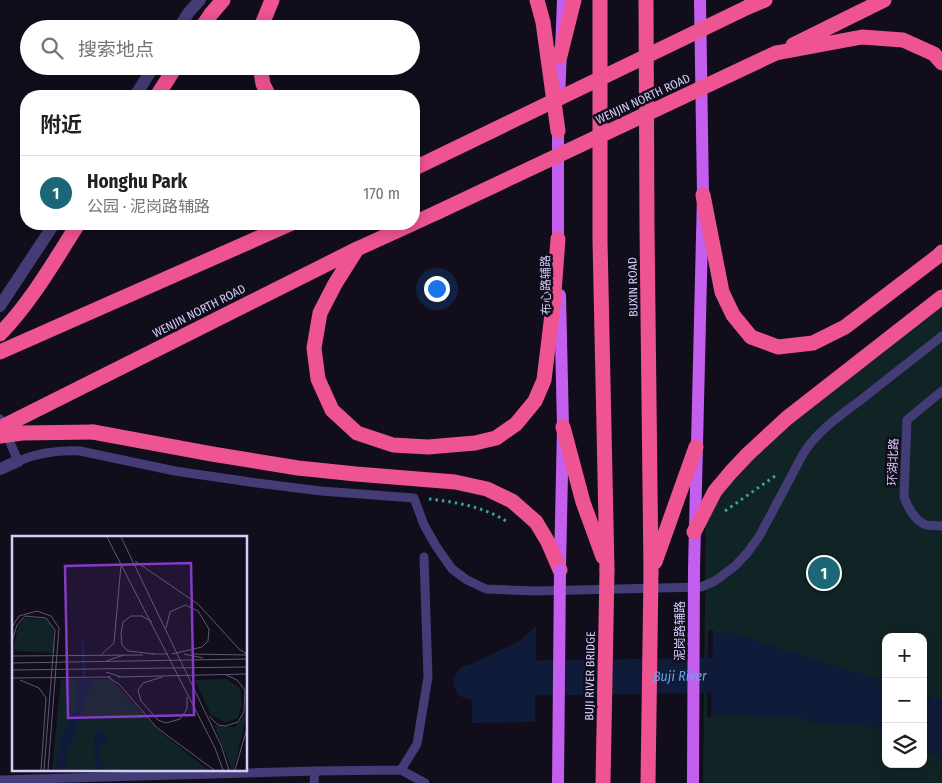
<!DOCTYPE html>
<html lang="zh">
<meta charset="utf-8">
<style>
:root{--surface:#fff;--page:#f6f6f6;--text:#202124;--muted:#757577;--line:#e0e0e0;--accent:#1b6677}
body{margin:0;font-family:"Fira Sans Condensed","Noto Sans SC",sans-serif;background:var(--page);color:var(--text)}
.controls{position:absolute;right:15px;bottom:15px;display:grid;overflow:hidden;border-radius:10px;box-shadow:0 2px 12px #0003}
.controls button{width:45px;height:45px;display:grid;place-items:center;padding:0;border:0;border-bottom:1px solid var(--line);background:var(--surface);color:var(--text);font:25px sans-serif}
.you{position:absolute;left:436px;top:288px;width:18px;height:18px;margin:-12px;border:4px solid #fff;border-radius:50%;background:#1a73e8;box-shadow:0 0 0 8px #1a73e833}
.badge{display:grid;place-items:center;width:32px;height:32px;border-radius:50%;background:var(--accent);color:#fff;font-size:16px;font-weight:700}
.pin{position:absolute;translate:-50% -50%;border:2px solid #fff;box-shadow:0 1px 5px #0006}
.list{margin:0;padding:0;list-style:none}
h2{display:flex;justify-content:space-between;align-items:center;height:65px;margin:0;padding:0 20px;font-size:21px}
h2 small{font-size:16px;font-weight:400;color:var(--muted)}
.list li{display:grid;grid-template-columns:32px 1fr auto;gap:15px;align-items:center;box-sizing:border-box;height:75px;padding:0 20px;border-top:1px solid var(--line)}
.list b{display:block;font-size:19px;white-space:nowrap}
.list p{margin:0;font-size:16px;white-space:nowrap;color:var(--muted)}
.list em{font-size:16px;font-style:normal;color:var(--muted)}
.icon{flex:none;width:28px;height:28px;fill:none;stroke:currentColor;stroke-width:2;stroke-linecap:round;stroke-linejoin:round}
.map{position:relative;flex:none;width:942px;height:783px;overflow:hidden}
.search{position:absolute;background:var(--surface);box-shadow:0 2px 12px #0003;left:20px;top:20px;width:400px;height:55px;display:flex;align-items:center;gap:12px;box-sizing:border-box;padding:0 18px;border-radius:28px;color:var(--muted);font-size:19px}
.panel{position:absolute;background:var(--surface);box-shadow:0 2px 12px #0003;left:20px;top:90px;width:400px;height:140px;border-radius:20px}
.map>svg:first-child{display:block}
.green{fill:#112425;fill-rule:evenodd}
.water{fill:#0f1b39}
.pier{fill:#110d1b}
.lines{fill:none;stroke-linecap:round;stroke-linejoin:round}
.river{stroke:#0f1b39;stroke-width:35}
.path{stroke:#38a1a2;stroke-width:3;stroke-dasharray:2.5 4;stroke-linecap:butt}
.lane{stroke:#433c76;stroke-width:9}
.street{stroke:#433c76;stroke-width:12}
.primary{stroke:#c45eef;stroke-width:12}
.highway{stroke:#ee5392;stroke-width:15}
.primary-bridge{stroke:#c45eef;stroke-width:12}
.highway-bridge{stroke:#ee5392;stroke-width:15}
.labels{text-anchor:middle;dominant-baseline:central;stroke-width:5;stroke-linejoin:round;paint-order:stroke}
.street-label{font-size:12px;fill:#d5ccfa;stroke:#110d1b}
.water-label{font-size:14px;font-style:italic;fill:#64a5f0;stroke:#110d1b}
.inset-river{fill:none;stroke:#0f1b39;stroke-width:2.5}
.inset-road{fill:none;stroke:#5f5974;stroke-width:1}
.view{fill:#843cc5;fill-opacity:0.15;stroke:#843cc5;stroke-width:2.5}
.inset-edge{fill:none;stroke:#d5ccfa;stroke-width:2.5}
</style>
<div class="map">
<svg width="942" height="783" viewBox="0 0 942 783">
<rect width="100%" height="100%" fill="#110d1b"/>
<path class="green" d="M942,298V783H703L706,510L734,464ZM886,637H923V764H886Z"/>
<path class="water" d="M536,626L535,722L472,723L471,664L518,642Z
M711,632L733,633L886,682V728L883,727L818,724L801,718L710,715Z
M923,694L942,700V760L923,748Z"/>
<path class="pier" d="M710,630H713L711,718H709L707,715L708,632Z"/>
<g class="lines">
<path class="river" id="s1" d="M471,682L536,678L733,675L757,680"/>
<path class="path" d="M429,499C456,502 484,507 506,521
M725,511L775,476"/>
<path class="lane" d="M942,391L907,420L904,497C907,506 915,521 926,525C930,526 937,525 942,526
M0,419L18,461C38,453 58,450 80,451L175,471L257,483L321,491L414,498L424,525L436,546L452,569L467,580L486,589L536,591L701,587L715,581L735,566L748,552L760,535L803,454C817,431 841,415 862,399C889,378 915,357 942,336
M401,770L417,744L428,677L424,557
M0,780L315,771L401,770L425,783
M314,783L315,771"/>
<path class="street" d="M178,29L189,12L200,0
M135,96L154,66
M0,306L54,224
M0,469L18,461"/>
<path class="primary" d="M559,100L563,0
M558,122V247
M560,295L563,427L560,567
M694,569L703,195L700,0"/>
<path class="highway" d="M537,0L543,22L558,131
M600,0V240L607,570
M646,0L647,227L651,573
M748,7L765,0
M201,29L211,14L223,0
M262,29L263,22L272,0
M793,45L884,0
M776,53L862,37L903,40L934,54L942,63
M560,56L574,0
M260,66L263,84L269,96
M157,96L176,66
M703,195L722,292L733,315L751,337L778,347L813,343L845,327L938,256L942,252
M414,223L438,212
M357,249L335,284L320,313L314,348L318,379L332,410L357,433L393,445L428,447L475,443L496,438L516,424L535,401L544,380L553,306L558,239
M0,334C31,302 54,262 78,224
M563,427L583,502L603,557
M93,432L212,454L298,468L356,474L455,482L487,489L512,501L536,522L548,542L560,570
M694,532L715,491L731,472L748,454L787,418L942,297
M655,562L696,447"/>
<path class="primary-bridge" d="M558,783L560,570
M693,783L694,569"/>
<path class="highway-bridge" d="M417,167L748,7
M438,212L776,53
M0,352L290,224
M0,428L357,249L412,224
M0,436L22,433L93,432
M603,783L607,570
M648,783L651,573"/>
</g>
<g class="labels">
<g class="street-label">
<text transform="translate(643 99) rotate(-25)">WENJIN NORTH ROAD</text>
<text transform="translate(546 285) rotate(-91)">布心路辅路</text>
<text transform="translate(633 287) rotate(-91)">BUXIN ROAD</text>
<text transform="translate(199 311) rotate(-27)">WENJIN NORTH ROAD</text>
<text transform="translate(893 462) rotate(-88)">环湖北路</text>
<text transform="translate(680 631) rotate(-90)">泥岗路辅路</text>
<text transform="translate(590 676) rotate(-89)">BUJI RIVER BRIDGE</text>
</g>
<g class="water-label">
<text stroke="none"><textPath href="#s1" startOffset="209">Buji River</textPath></text>
</g>
</g>
<g transform="translate(12 536)">
<rect width="235" height="235" fill="#110d1b"/>
<path d="M13,82L33,83L41,91L43,117L4,115L2,111L6,91ZM49,143H99L145,193L196,234H40ZM215,143L228,152L230,168L226,182L214,187L199,179L183,144ZM235,176L222,234H220L203,190L223,191Z" fill="#112425"/>
<path d="M66,144H79V147L56,217L53,234H43L49,199L65,172ZM89,193L96,202L86,219L93,234H83L82,198Z" fill="#0f1b39"/>
<path class="inset-river" d="M71,105L72,146"/>
<path class="inset-road" d="M95,1L203,212L211,234M109,1L209,209L217,234M123,25L186,68L227,113L235,118M140,86L130,80H119L111,86L109,98L110,109L116,115L142,118M0,91L7,80L25,75L39,80L47,92L36,234M154,92L158,76L173,69L186,75L197,93L196,105L190,111L160,118M0,105L5,89L13,80L34,82L43,94L32,234M139,118H156M172,118L191,122M181,118L235,119M89,119L102,107L109,29M0,120L131,119M94,125L112,119M0,127L235,123M0,134L235,131M94,136L109,141M96,141L108,149L144,191L202,234M106,141L235,138M150,141L131,147L126,154L129,165L146,184L154,187L168,183L175,173V161M0,142L99,141M8,144L27,152L34,162L29,234M197,180L206,189L213,190L226,186L232,176L233,154L225,144L214,139M223,234L235,192"/>
<path class="view" d="M179,27L182,179L56,182L53,30Z"/>
<rect width="235" height="235" class="inset-edge"/>
</g>
</svg>
<div class="controls">
<button>+</button>
<button>−</button>
<button><svg class="icon" aria-label="layers" viewBox="0 0 24 24"><path d="M12 4l9 5-9 5-9-5zM3 14l9 5 9-5"/></svg></button>
</div>
<div class="you"></div>
<div class="pin badge" style="left:824px;top:573px">1</div>
<div class="search"><svg class="icon" aria-label="search" viewBox="0 0 24 24"><circle cx="10" cy="10" r="6"/><path d="M15 15l6 6"/></svg>搜索地点</div>
<section class="panel">
<h2>附近<small></small></h2>
<ul class="list">
<li><span class="badge">1</span><div><b>Honghu Park</b><p>公园 · 泥岗路辅路</p></div><em>170 m</em></li>
</ul>
</section>
</div>
